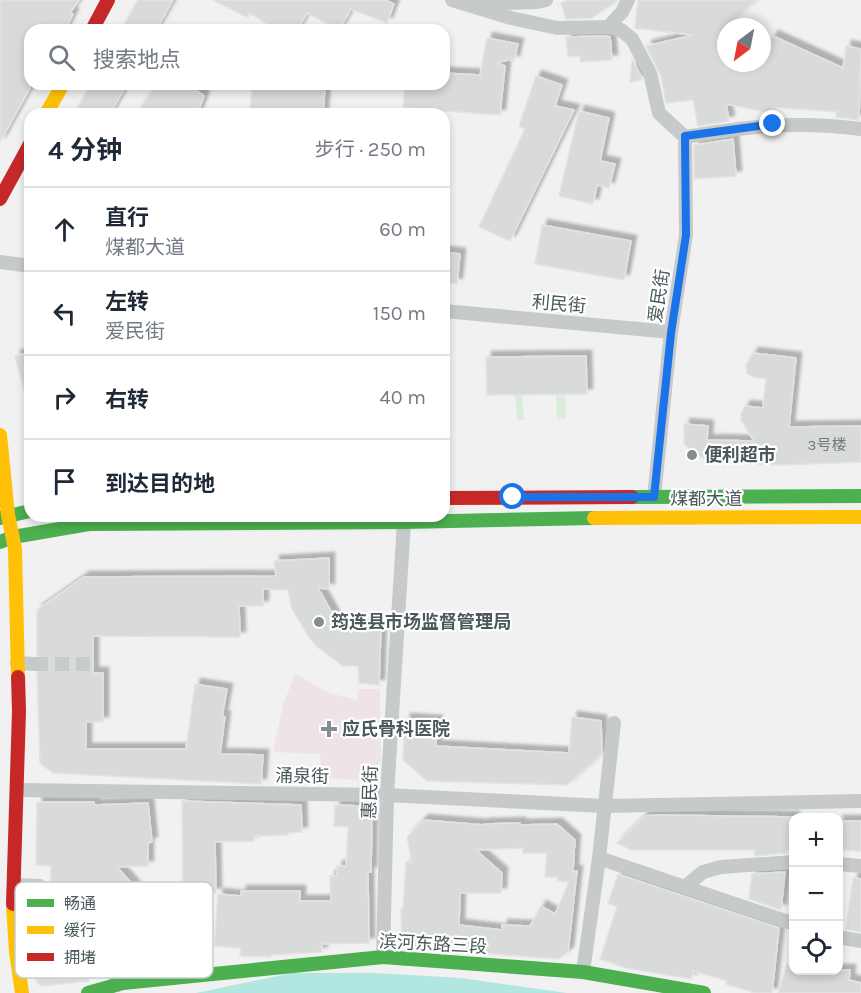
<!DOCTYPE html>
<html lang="zh">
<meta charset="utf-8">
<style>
:root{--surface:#fff;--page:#f2f2f3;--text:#1f2937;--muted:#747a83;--line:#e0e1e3}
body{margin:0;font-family:Karla,"Noto Sans SC",sans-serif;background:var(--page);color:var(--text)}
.controls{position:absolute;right:18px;bottom:18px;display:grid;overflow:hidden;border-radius:12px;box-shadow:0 3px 9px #0003}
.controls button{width:54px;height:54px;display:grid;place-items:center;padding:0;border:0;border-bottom:2px solid var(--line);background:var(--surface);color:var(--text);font:30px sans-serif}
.compass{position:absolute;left:717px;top:18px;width:54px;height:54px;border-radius:50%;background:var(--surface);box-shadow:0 3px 9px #0003;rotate:212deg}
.stop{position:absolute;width:18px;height:18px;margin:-14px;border:4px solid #1a73e8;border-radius:50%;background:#fff}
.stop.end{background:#1a73e8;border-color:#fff;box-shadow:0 2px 6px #0008}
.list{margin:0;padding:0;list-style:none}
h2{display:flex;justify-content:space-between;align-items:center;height:78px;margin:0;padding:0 24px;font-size:26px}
h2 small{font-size:20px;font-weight:400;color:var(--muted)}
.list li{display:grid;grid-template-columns:39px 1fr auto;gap:18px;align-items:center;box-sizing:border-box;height:84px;padding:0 24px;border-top:2px solid var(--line)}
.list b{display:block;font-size:22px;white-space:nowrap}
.list p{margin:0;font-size:20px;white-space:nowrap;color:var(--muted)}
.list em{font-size:20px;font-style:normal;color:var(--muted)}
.icon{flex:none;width:33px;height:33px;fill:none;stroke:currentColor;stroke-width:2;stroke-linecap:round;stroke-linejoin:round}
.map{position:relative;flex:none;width:861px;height:993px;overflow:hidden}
.search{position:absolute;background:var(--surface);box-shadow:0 3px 9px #0003;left:24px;top:24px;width:426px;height:66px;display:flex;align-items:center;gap:15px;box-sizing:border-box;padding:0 21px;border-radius:18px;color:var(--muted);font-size:22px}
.panel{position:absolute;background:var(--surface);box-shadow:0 3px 9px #0003;left:24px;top:108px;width:426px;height:414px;border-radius:18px}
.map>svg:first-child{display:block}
.medical{fill:#eee4e7}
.green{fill:#d9edda}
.water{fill:#b2e6e0}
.building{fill:#d9dada;stroke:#e3e3e4;stroke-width:1.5;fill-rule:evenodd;filter:url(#shadow)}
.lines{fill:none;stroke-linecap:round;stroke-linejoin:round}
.street-tunnel{stroke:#c7cbcc;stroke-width:14;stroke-dasharray:14 7;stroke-linecap:butt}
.street{stroke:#c6cacb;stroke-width:14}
.fast{stroke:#4caf50;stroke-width:14}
.slow{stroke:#ffc107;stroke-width:14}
.jam{stroke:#c62828;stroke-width:14}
.route{stroke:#1a73e8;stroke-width:8}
.poi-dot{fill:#848e90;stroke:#fff;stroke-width:2}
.labels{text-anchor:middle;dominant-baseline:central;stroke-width:4.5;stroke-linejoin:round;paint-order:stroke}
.number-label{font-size:15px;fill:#6e7a7c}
.street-label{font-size:18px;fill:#4a595c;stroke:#fff}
.poi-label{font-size:18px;font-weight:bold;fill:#4a595c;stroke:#fff;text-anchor:start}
.key{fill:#fff;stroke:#c9cdce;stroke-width:1.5}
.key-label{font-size:16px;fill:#4a595c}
</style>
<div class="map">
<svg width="861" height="993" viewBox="0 0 861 993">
<defs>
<filter id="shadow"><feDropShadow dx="5.5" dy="-5.5" stdDeviation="1.5" flood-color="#0004"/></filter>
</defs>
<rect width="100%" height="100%" fill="#f1f1f1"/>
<path class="medical" d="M295,674L330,693L357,700L359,689H380L381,762L360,780L321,778L320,754L273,752L283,705Z"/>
<path class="green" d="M515,394H522L524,420H517Z
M556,394H565L566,419H557Z"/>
<path class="water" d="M292,973H377L461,978L567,993H196Z"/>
<path class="building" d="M0,0H79L70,13L73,14L65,30H30V88L0,142Z
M138,0H173L156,30H121Z
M213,0H385L394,4L387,23L351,9L339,30L307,13L297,30H278L249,13L248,18Z
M571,0H618L592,18L566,19L561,3Z
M638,0H756L726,27V63H762V54L773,36L843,68L846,46L861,49L859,120L836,117L837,112L773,107L771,113L726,104L729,121L698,126L693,100L666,103L661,76L646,46L693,35L635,28Z
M607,36L610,37L612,60L580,62V56L568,57L566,37Z
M487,38L518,44L514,61L506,59V61L495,62L505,66L500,115L403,108L405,84H444V73L480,75Z
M632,59L641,76L642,80L630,82Z
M536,76L562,85L555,106L574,110L510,241L479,227L525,129L519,126Z
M91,84H127L110,114H74Z
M156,84H187L204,96L197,114H136Z
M252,84L325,87L323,114H250Z
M579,111L609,118L600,161L615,164L609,188L597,185L593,204L559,196Z
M733,139L736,176L694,179V145Z
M542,225L631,241L624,280L535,264Z
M444,252L460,254L457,284L444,282Z
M30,352V397L26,398L15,356Z
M753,353L796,358L789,427L861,426V462L782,465L708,462L684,444V424L708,426L707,440L754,441L741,420V414L745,406L763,408L766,379L753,377L747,373L746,365Z
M586,356L587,394L487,395L486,357Z
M329,558V589L318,588L335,618L338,623L381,627L379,685L359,683L358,666H343L316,646L307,634L292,609L288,590L263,589V606H239L240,637L93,636V673H103V722H86V749H186L195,684L227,689L222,717H225L220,754L263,755L261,784L53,773L40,763L37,672L41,669L43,664L42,659L37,656V610L84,577L276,576L274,561Z
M572,717L601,721L602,752L601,755L567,785L427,781L403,760L405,719L437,721L436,746L569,753Z
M182,801L301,805L302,832L288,833V835L254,836V841L215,842L216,893L183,894Z
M37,802H94V805L148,803L152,842L148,843V866L117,867L139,892V900H190V947H140V952L125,951L124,957L109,955L106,904L50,898L51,866L36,865Z
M335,805L361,806L372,815L371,872H368L369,943L322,944V952L271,955V957L240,956L241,948L214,946L218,894L241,896V891H300V901H331L330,876H337V866H346L348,827L334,826Z
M657,815L794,817V851H787V853L754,856L755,850H631L617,843L645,816Z
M423,820L484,825V824L520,823V825L557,824L575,840L574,852H572L574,853L573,872L577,871L568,952L558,959L402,947L401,909H403L406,862H412L407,837ZM523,848V853H547L545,877H557V881L569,882L555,914L541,906L530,926L502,925V930L459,925L460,893H501L502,873L476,850Z
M838,821H861V851L838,850Z
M785,872L781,910L749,899L752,874Z
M618,874L779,928L772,993H755L726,984L727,981L694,971L691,979L626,968L600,959L617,907L608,903Z
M853,878L861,879V932L846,929Z
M60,919L62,950L85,954L89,981L41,986L36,981L32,921Z
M787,964L794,967V970H850L849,980L861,983V993H778Z"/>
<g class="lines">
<path class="street-tunnel" d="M34,664H97"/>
<path class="street" d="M452,0L511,18L557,28L608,27L621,30L632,39L650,73L659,113L685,137
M478,4L537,2L546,0
M608,27L622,12L628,0
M685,137C748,126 797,121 861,129
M0,262L30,266
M444,311L671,332
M654,497L671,332L686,235L685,137
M17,663L34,664
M18,790L387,795L604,806L861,801
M599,858L794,924
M838,864L861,866
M14,885L40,886L41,906L88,913L101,961L123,983
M686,886L703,872L721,867L794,862
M838,937L861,941
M383,957L387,795L404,522
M583,972L599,858L614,723"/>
<path class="fast" d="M632,497L861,496
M0,518L30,511
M0,542L13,537L89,524L404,522L594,518
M88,993L123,983L383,957L583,972L704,993"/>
<path class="slow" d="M46,114L63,84
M0,435L8,515L15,549L18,677
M594,518L861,517
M13,904L16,952L22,993"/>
<path class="jam" d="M92,30L108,0
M0,199L30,144
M444,498L632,497
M13,904L19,711L18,677"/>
</g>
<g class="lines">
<path class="route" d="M513,497H654L671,333L686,235L685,136L773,124"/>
</g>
<g class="poi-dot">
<circle cx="692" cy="455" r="6"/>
<circle cx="319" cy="622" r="6"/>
<path d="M326 720h6v6h6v6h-6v6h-6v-6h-6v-6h6z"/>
</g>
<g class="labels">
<g class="number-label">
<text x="827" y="445">3号楼</text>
</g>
<g class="street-label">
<text transform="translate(659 296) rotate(-81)">爱民街</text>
<text transform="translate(559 304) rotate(5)">利民街</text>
<text x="706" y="499">煤都大道</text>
<text transform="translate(302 776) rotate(1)">涌泉街</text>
<text transform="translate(370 792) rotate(-88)">惠民街</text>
<text transform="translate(433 944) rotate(3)">滨河东路三段</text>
</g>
<g class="poi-label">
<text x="704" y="455">便利超市</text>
<text x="331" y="622">筠连县市场监督管理局</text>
<text x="342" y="729">应氏骨科医院</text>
</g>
</g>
<rect x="15" y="882" width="198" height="96" rx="9" class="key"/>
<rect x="27" y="899" width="27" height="8" fill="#4caf50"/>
<rect x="27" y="926" width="27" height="8" fill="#ffc107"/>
<rect x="27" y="953" width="27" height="8" fill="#c62828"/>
<g class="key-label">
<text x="64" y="909">畅通</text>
<text x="64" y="936">缓行</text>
<text x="64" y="963">拥堵</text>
</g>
</svg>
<div class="controls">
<button>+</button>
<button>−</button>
<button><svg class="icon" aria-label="locate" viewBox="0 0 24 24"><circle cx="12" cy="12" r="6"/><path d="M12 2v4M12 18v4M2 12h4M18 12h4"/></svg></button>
</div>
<svg class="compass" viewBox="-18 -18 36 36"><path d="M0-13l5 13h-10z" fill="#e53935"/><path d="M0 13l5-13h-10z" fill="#747a83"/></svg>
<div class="stop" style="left:513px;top:497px"></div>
<div class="stop end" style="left:773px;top:124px"></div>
<div class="search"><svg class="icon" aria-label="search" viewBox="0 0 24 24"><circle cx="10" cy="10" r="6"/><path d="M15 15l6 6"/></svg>搜索地点</div>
<section class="panel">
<h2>4 分钟<small>步行 · 250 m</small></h2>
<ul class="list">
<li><svg class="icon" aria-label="ahead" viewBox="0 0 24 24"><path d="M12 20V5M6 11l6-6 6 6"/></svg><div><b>直行</b><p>煤都大道</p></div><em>60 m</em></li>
<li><svg class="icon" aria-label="left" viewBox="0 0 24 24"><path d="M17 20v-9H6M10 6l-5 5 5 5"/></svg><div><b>左转</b><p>爱民街</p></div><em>150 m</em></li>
<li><svg class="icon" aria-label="right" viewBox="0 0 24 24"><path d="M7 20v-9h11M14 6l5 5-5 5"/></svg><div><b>右转</b></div><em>40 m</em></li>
<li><svg class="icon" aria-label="arrive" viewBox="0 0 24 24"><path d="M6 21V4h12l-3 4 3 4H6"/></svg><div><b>到达目的地</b></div></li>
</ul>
</section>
</div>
